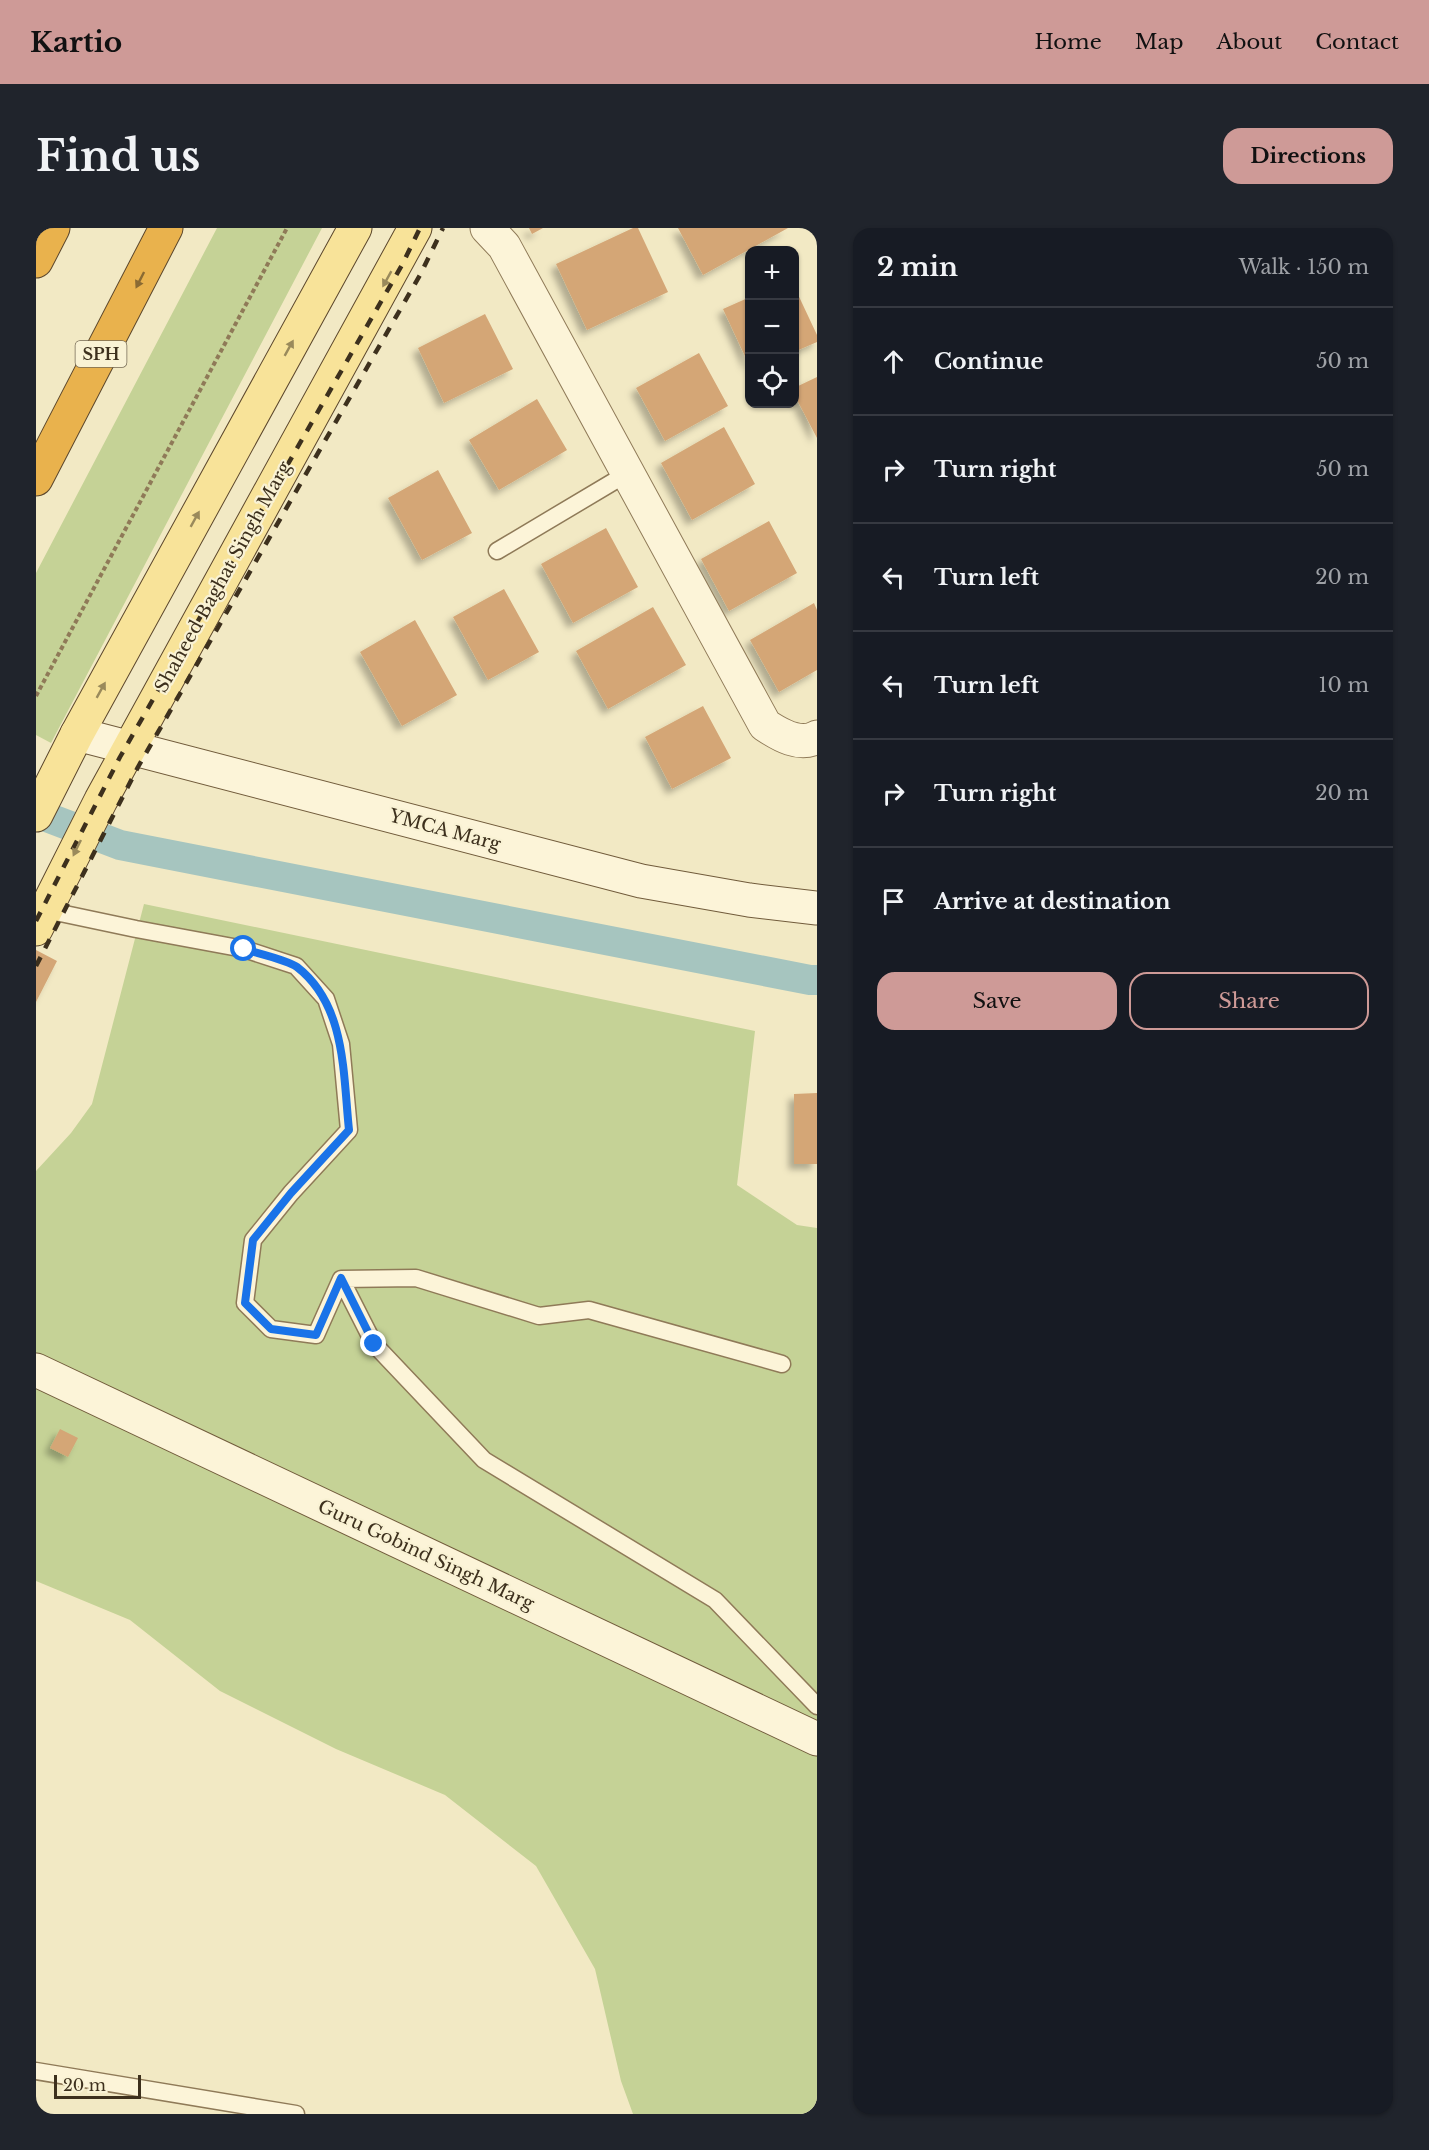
<!DOCTYPE html>
<meta charset="utf-8">
<style>
:root{--surface:#171b24;--page:#20242c;--text:#f1f3f6;--muted:#9ea1a6;--line:#363941;--accent:#ce9a97}
body{margin:0;font-family:"Libre Baskerville",serif;background:var(--page);color:var(--text)}
.controls{position:absolute;right:18px;top:18px;display:grid;overflow:hidden;border-radius:12px;box-shadow:0 2px 4px #0004}
.controls button{width:54px;height:54px;display:grid;place-items:center;padding:0;border:0;border-bottom:2px solid var(--line);background:var(--surface);color:var(--text);font:30px sans-serif}
.scale{position:absolute;left:18px;bottom:15px;width:87px;box-sizing:border-box;padding-left:6px;border:3px solid #3d301d;border-top:0;font-size:16px;line-height:21px;white-space:nowrap;color:#3d301d;-webkit-text-stroke:4px #f9f2d4;paint-order:stroke}
.stop{position:absolute;width:18px;height:18px;margin:-14px;border:4px solid #1a73e8;border-radius:50%;background:#fff}
.stop.end{background:#1a73e8;border-color:#fff;box-shadow:0 2px 6px #0008}
.list{margin:0;padding:0;list-style:none}
h2{display:flex;justify-content:space-between;align-items:center;height:78px;margin:0;padding:0 24px;font-size:26px}
h2 small{font-size:20px;font-weight:400;color:var(--muted)}
.list li{display:grid;grid-template-columns:39px 1fr auto;gap:18px;align-items:center;box-sizing:border-box;height:108px;padding:0 24px;border-top:2px solid var(--line)}
.list b{display:block;font-size:22px;white-space:nowrap}
.list em{font-size:20px;font-style:normal;color:var(--muted)}
.actions{display:flex;gap:12px;padding:18px 24px}
.actions a{flex:1;padding:14px 0;border:2px solid var(--accent);border-radius:18px;text-align:center;font-size:21px;color:var(--accent)}
.actions .main{background:var(--accent);color:#111}
.icon{flex:none;width:33px;height:33px;fill:none;stroke:currentColor;stroke-width:2;stroke-linecap:round;stroke-linejoin:round}
.map{position:relative;flex:none;width:781px;height:1886px;overflow:hidden;border-radius:18px}
header{display:flex;align-items:center;gap:36px;box-sizing:border-box;height:84px;padding:0 30px;background:var(--accent);color:#111}
header strong{font-size:28px}
nav{display:flex;gap:33px;margin-inline-start:auto;font-size:21px}
.intro{display:flex;align-items:center;justify-content:space-between;box-sizing:border-box;height:144px;padding:0 36px}
h1{margin:0;font-size:42px}
.button{padding:15px 27px;border-radius:18px;background:var(--accent);color:#111;font-size:21px;font-weight:700}
main{display:flex;gap:36px;padding:0 36px}
aside{flex:1;background:var(--surface);border-radius:18px;box-shadow:0 2px 4px #0004}
.map>svg:first-child{display:block}
.green{fill:#c5d296}
.lines{fill:none;stroke-linecap:round;stroke-linejoin:round}
.canal{stroke:#a6c5bf;stroke-width:30}
.building{fill:#d4a676;filter:url(#shadow)}
.lane-casing{stroke:#8f7a58;stroke-width:19}
.street-casing{stroke:#8f7a58;stroke-width:35}
.secondary-casing{stroke:#715b3b;stroke-width:35}
.primary-casing{stroke:#5c472c;stroke-width:35}
.highway-casing{stroke:#5c472c;stroke-width:35}
.path{stroke:#8f7a58;stroke-width:4;stroke-dasharray:4.5 3;stroke-linecap:butt}
.lane{stroke:#fcf4d8;stroke-width:16}
.street{stroke:#fcf4d8;stroke-width:33}
.secondary{stroke:#fcf4d8;stroke-width:33}
.primary{stroke:#f8e399;stroke-width:33}
.highway{stroke:#e9b24d;stroke-width:33}
.rail{stroke:#3d301d;stroke-width:4.5;stroke-dasharray:10 10;stroke-linecap:butt}
.oneway{fill:#9a8a5b}
.oneway2{fill:#8a6a33}
.route{stroke:#1a73e8;stroke-width:8}
.labels{text-anchor:middle;dominant-baseline:central;stroke-width:4.5;stroke-linejoin:round;paint-order:stroke}
.shield{fill:#f9f2d4;stroke:#756a54;stroke-width:1.5}
.shield-label{font-size:16px;font-weight:bold;fill:#3d301d}
.street-label{font-size:18px;fill:#3d301d;stroke:#f9f2d4}
</style>
<header>
<strong>Kartio</strong>
<nav><a>Home</a><a>Map</a><a>About</a><a>Contact</a></nav>
</header>
<div class="intro"><h1>Find us</h1><a class="button">Directions</a></div>
<main>
<div class="map">
<svg width="781" height="1886" viewBox="0 0 781 1886">
<defs>
<filter id="shadow"><feDropShadow dx="-5.5" dy="5.5" stdDeviation="3" flood-color="#0004"/></filter>
</defs>
<rect width="100%" height="100%" fill="#f2e9c4"/>
<path class="green" d="M181,0H286L15,515L0,507V345Z
M108,676L719,803L701,957L761,997L781,1000V1886H597L585,1853L559,1741L500,1638L409,1567L300,1521L184,1463L94,1392L0,1353V943L35,905L56,876Z"/>
<g class="lines">
<path class="canal" d="M0,585L84,617L774,752H781"/>
</g>
<path class="building" d="M493,0H507L496,6Z
M597,0H602L632,64L551,102L520,36Z
M642,0H752L667,47Z
M758,58L781,107V114L758,124Z
M714,69V139L687,81Z
M449,86L477,141L408,175L382,120Z
M663,125L692,178L629,213L600,160Z
M781,149V210L758,166V160Z
M501,171L531,222L463,262L433,212Z
M688,199L719,256L656,292L625,235Z
M402,242L436,305L386,332L352,270Z
M733,293L761,345L693,383L665,331Z
M570,300L602,359L537,395L505,336Z
M468,361L503,424L452,452L417,389Z
M778,375L781,382V442L743,464L714,412Z
M617,379L650,437L572,481L540,423Z
M379,392L421,467L366,498L324,424Z
M667,478L695,530L636,561L609,509Z
M0,722L21,733L0,774Z
M781,865V936H758V866Z
M24,1201L42,1210L32,1229L14,1220Z"/>
<g class="lines">
<g class="lane-casing">
<path id="lane" d="M461,323L592,245
M10,682L100,701L208,721L260,738L290,771L305,816L313,902L255,965L217,1012L209,1075L235,1101L280,1107L305,1051
M746,1136L553,1082L503,1088L380,1050L305,1051L338,1116L448,1232L679,1372L781,1478
M0,1843L260,1886"/>
</g>
<g class="street-casing">
<path id="street" d="M451,0L468,18L729,497C744,507 764,519 781,509"/>
</g>
<g class="secondary-casing">
<path id="secondary" d="M41,506L605,653L713,672L781,680
M0,1142L781,1511"/>
</g>
<g class="primary-casing">
<path id="primary" d="M0,587L41,506L319,0
M0,701L65,572L379,0"/>
</g>
<g class="highway-casing">
<path id="highway" d="M0,33L17,0
M0,251L130,0"/>
</g>
<path class="path" d="M0,468L251,0"/>
<use href="#lane" class="lane"/>
<use href="#street" class="street"/>
<use href="#secondary" class="secondary"/>
<use href="#primary" class="primary"/>
<use href="#highway" class="highway"/>
<path class="rail" d="M0,693L84,529L366,37L384,0
M0,738L102,539L384,47L407,0"/>
</g>
<defs><path id="oneway-solid" d="M-6-.8H1V-3.2L6.5 0L1 3.2V.8H-6Z" transform="scale(1.5)"/></defs>
<g class="oneway">
<use href="#oneway-solid" transform="translate(351 51) rotate(119)"/>
<use href="#oneway-solid" transform="translate(253 120) rotate(-61)"/>
<use href="#oneway-solid" transform="translate(159 291) rotate(-61)"/>
<use href="#oneway-solid" transform="translate(65 462) rotate(-61)"/>
<use href="#oneway-solid" transform="translate(41 620) rotate(116)"/>
</g>
<use class="oneway2" href="#oneway-solid" transform="translate(104 52) rotate(117)"/>
<g class="lines">
<path class="route" d="M208,721C220,725 252,732 261,739C310,777 307,845 313,902L255,965L217,1012L209,1075L235,1101L280,1107L305,1050L338,1116"/>
</g>
<g class="labels">
<rect class="shield" x="39.5" y="113" width="51" height="26" rx="4.5"/>
<g class="shield-label">
<text x="65" y="126">SPH</text>
</g>
<g class="street-label">
<text transform="translate(187 349) rotate(-61)">Shaheed Baghat Singh Marg</text>
<text transform="translate(409 602) rotate(15)">YMCA Marg</text>
<text transform="translate(390 1327) rotate(25)">Guru Gobind Singh Marg</text>
</g>
</g>
</svg>
<div class="controls">
<button>+</button>
<button>−</button>
<button><svg class="icon" aria-label="locate" viewBox="0 0 24 24"><circle cx="12" cy="12" r="6"/><path d="M12 2v4M12 18v4M2 12h4M18 12h4"/></svg></button>
</div>
<div class="scale">20 m</div>
<div class="stop" style="left:208px;top:721px"></div>
<div class="stop end" style="left:338px;top:1116px"></div>
</div>
<aside>
<h2>2 min<small>Walk · 150 m</small></h2>
<ul class="list">
<li><svg class="icon" aria-label="ahead" viewBox="0 0 24 24"><path d="M12 20V5M6 11l6-6 6 6"/></svg><div><b>Continue</b></div><em>50 m</em></li>
<li><svg class="icon" aria-label="right" viewBox="0 0 24 24"><path d="M7 20v-9h11M14 6l5 5-5 5"/></svg><div><b>Turn right</b></div><em>50 m</em></li>
<li><svg class="icon" aria-label="left" viewBox="0 0 24 24"><path d="M17 20v-9H6M10 6l-5 5 5 5"/></svg><div><b>Turn left</b></div><em>20 m</em></li>
<li><svg class="icon" aria-label="left" viewBox="0 0 24 24"><path d="M17 20v-9H6M10 6l-5 5 5 5"/></svg><div><b>Turn left</b></div><em>10 m</em></li>
<li><svg class="icon" aria-label="right" viewBox="0 0 24 24"><path d="M7 20v-9h11M14 6l5 5-5 5"/></svg><div><b>Turn right</b></div><em>20 m</em></li>
<li><svg class="icon" aria-label="arrive" viewBox="0 0 24 24"><path d="M6 21V4h12l-3 4 3 4H6"/></svg><div><b>Arrive at destination</b></div></li>
</ul>
<div class="actions"><a class="main">Save</a><a>Share</a></div>
</aside>
</main>
